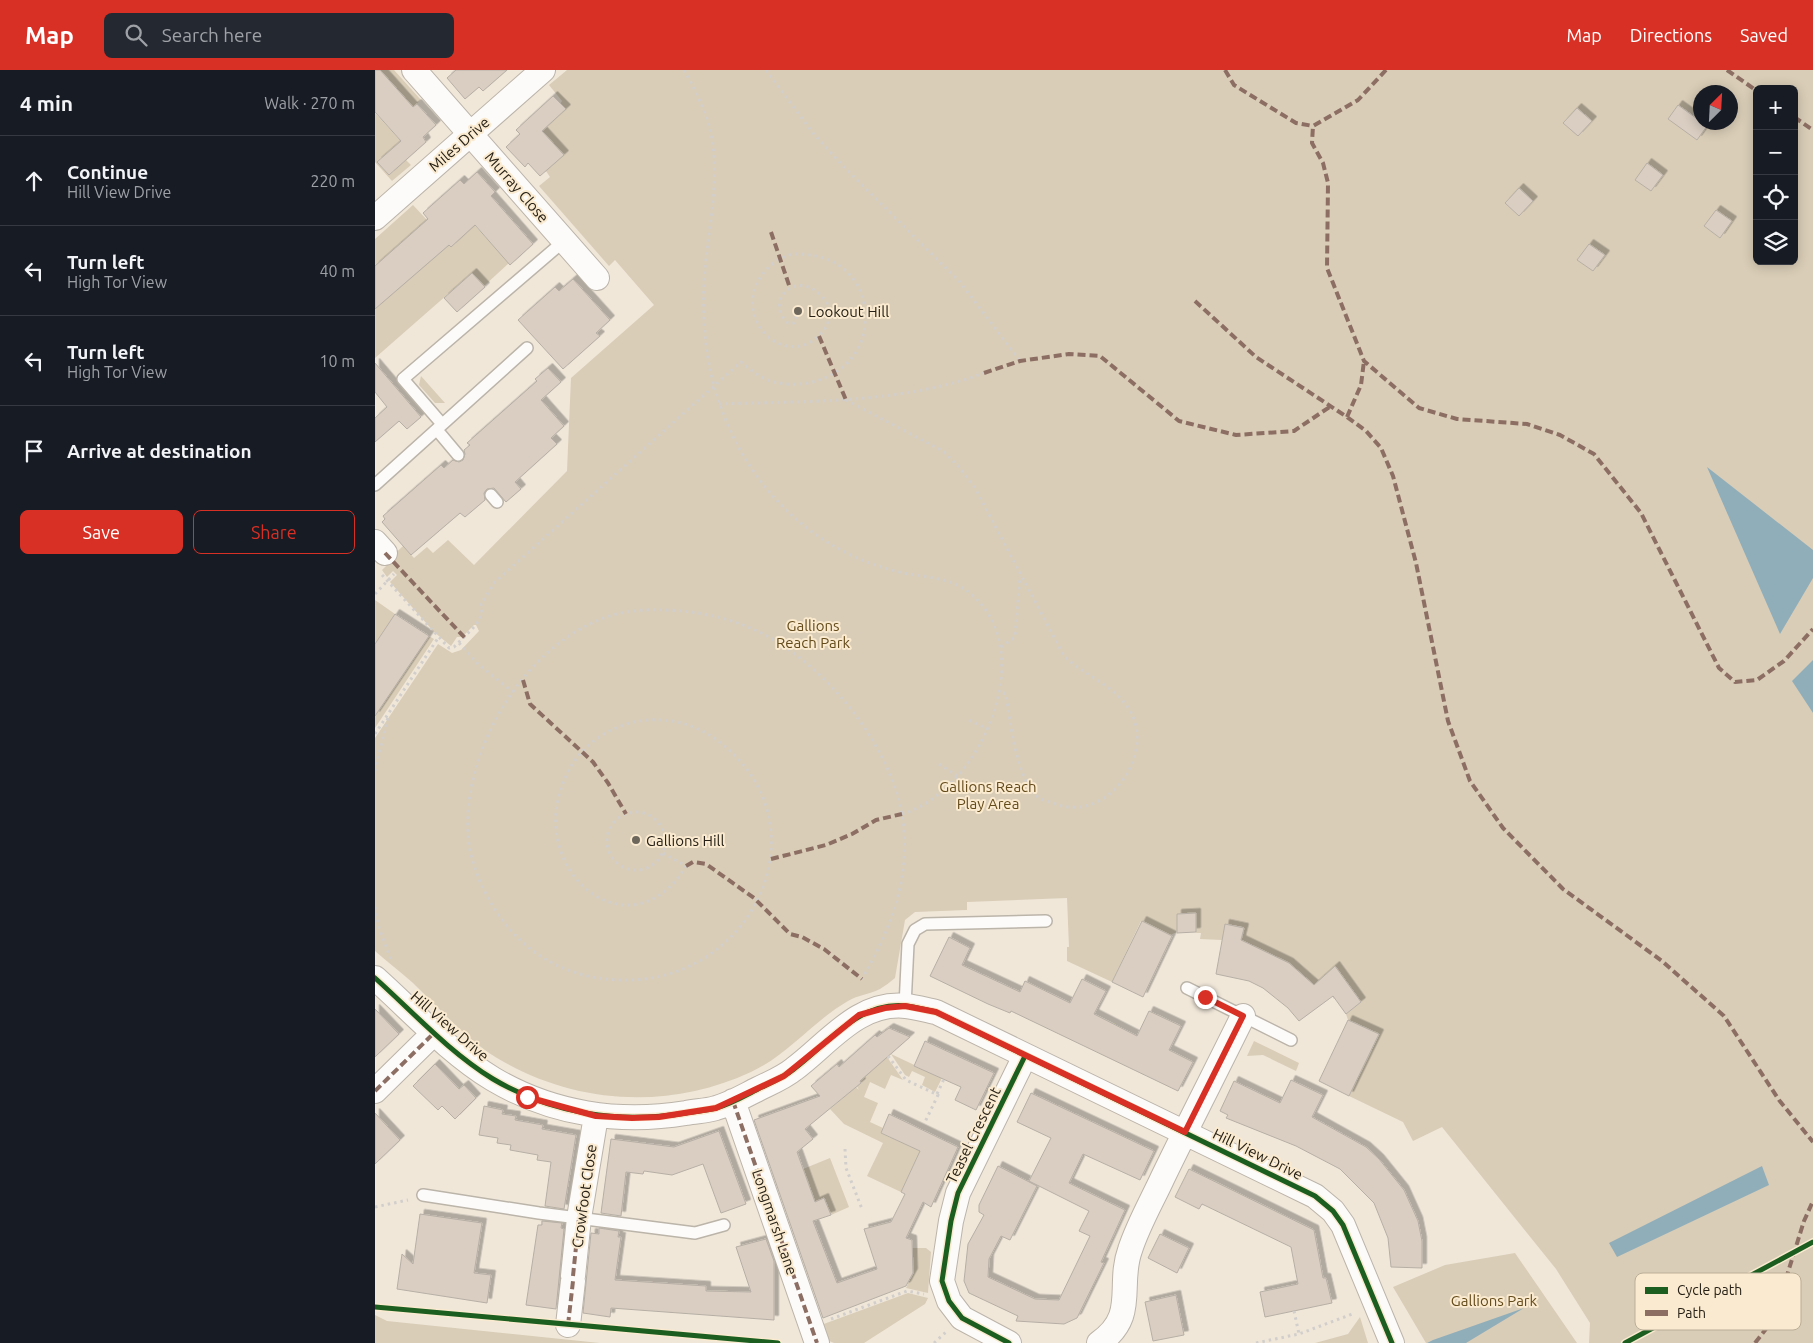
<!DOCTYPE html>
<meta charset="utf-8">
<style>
:root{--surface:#171b24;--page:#242831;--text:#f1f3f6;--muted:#9ea1a6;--line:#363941;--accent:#d93025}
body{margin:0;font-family:Ubuntu,sans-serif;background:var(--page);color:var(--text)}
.controls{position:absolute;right:15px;top:15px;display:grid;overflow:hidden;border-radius:8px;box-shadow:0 2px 12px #0003}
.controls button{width:45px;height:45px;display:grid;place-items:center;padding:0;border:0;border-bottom:1px solid var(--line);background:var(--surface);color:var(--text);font:25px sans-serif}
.compass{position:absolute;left:1318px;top:15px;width:45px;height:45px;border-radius:50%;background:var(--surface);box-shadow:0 2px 12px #0003;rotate:24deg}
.stop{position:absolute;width:15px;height:15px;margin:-11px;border:4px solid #d93025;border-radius:50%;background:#fff}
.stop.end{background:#d93025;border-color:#fff;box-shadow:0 1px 5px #0008}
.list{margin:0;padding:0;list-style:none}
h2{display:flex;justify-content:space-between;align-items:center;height:65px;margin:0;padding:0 20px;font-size:21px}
h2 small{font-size:16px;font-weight:400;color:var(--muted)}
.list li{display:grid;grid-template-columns:32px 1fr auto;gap:15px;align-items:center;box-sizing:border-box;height:90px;padding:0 20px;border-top:1px solid var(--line)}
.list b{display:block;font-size:19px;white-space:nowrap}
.list p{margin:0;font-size:16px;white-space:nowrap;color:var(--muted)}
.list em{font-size:16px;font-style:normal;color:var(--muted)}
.actions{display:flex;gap:10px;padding:15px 20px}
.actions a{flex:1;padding:11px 0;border:1px solid var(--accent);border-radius:8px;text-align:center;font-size:18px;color:var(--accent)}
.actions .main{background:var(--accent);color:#fff}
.icon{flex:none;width:28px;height:28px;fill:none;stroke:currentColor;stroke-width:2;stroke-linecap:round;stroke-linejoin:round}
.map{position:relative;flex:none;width:1438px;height:1273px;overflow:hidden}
header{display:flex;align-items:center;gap:30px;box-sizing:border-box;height:70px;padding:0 25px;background:var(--accent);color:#fff}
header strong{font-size:24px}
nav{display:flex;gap:28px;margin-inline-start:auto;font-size:18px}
.search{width:350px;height:45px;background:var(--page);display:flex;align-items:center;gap:12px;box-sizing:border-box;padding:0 18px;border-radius:8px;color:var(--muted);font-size:19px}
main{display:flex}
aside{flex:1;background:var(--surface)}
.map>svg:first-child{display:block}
.green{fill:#d9cdb7;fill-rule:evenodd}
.water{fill:#90aeba}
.building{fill:#dacec2;stroke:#b7afa5;filter:url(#shadow)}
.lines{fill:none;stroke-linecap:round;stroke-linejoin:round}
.lane-casing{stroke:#bbb4a9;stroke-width:14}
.street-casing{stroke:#bbb4a9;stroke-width:26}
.path{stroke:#d1cecb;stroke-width:3;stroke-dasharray:2.5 4;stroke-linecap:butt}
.lane{stroke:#fdfbf9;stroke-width:11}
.street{stroke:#fdfbf9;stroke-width:24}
.quiet{stroke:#8d6e63;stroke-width:4;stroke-dasharray:8 4;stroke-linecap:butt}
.cycleway-casing{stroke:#faeacf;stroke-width:8}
.cycleway{stroke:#1b5e20;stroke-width:5}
.route{stroke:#d93025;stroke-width:6}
.poi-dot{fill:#6d665b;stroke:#faeacf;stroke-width:2}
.labels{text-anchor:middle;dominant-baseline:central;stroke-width:4;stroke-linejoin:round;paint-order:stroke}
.street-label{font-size:15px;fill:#272117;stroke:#faeacf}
.poi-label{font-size:15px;fill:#272117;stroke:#faeacf;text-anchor:start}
.park-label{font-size:15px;fill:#644b1b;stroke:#faeacf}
.key{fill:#faeacf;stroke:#bbae98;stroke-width:1}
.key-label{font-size:14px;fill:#272117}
</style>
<header>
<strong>Map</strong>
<div class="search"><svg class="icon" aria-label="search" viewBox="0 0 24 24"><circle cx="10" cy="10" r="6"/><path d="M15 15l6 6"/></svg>Search here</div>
<nav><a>Map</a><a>Directions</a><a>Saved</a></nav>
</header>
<main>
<aside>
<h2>4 min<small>Walk · 270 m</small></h2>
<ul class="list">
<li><svg class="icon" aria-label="ahead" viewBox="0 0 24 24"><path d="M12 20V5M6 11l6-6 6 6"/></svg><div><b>Continue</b><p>Hill View Drive</p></div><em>220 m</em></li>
<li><svg class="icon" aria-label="left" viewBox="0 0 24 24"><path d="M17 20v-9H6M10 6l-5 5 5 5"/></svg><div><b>Turn left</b><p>High Tor View</p></div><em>40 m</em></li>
<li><svg class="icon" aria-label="left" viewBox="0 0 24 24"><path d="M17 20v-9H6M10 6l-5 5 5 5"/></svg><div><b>Turn left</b><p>High Tor View</p></div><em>10 m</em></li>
<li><svg class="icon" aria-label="arrive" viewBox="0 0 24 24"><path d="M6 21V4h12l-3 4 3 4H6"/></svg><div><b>Arrive at destination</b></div></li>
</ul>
<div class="actions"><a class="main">Save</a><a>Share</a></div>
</aside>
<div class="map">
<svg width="1438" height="1273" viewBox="0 0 1438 1273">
<defs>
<filter id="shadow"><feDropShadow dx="4.5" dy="-4.5" stdDeviation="0" flood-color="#0004"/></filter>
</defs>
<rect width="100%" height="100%" fill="#f0e7d9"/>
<path class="green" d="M5,0H19L46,30L38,37Z
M192,0H1438V1273H1214L1215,1253L1181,1199L1067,1057L1038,1071L1028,1052L974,1026L1004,965L973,950L971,944L986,932L974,917L959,929L957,926L952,930C928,901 902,884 865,873L869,857L851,854L847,870L825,869L826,863H821V843L802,844V862L795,865L766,851L737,912L692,891V877H694L692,828L592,832V840L540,842L530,850L520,908C515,912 510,916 505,919C495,924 483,925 473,931C438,951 413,985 376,1002C294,1040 200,1035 122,988C91,969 64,938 38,913C26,902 12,892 0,881V668L63,574L77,583L86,580L104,561L101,555H99L87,567H82L76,576L59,562L15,512L22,505L18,501L12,507L7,500L13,494L11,492L28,476L39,488L52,477L58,483L73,470L99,495L192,401L196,308L279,235L240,190L234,196L164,116L175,107L171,101L188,85L167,61L187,31L174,15ZM1382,19H1419V191H1382ZM1326,22H1356V52H1326Z
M0,43L26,71L2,92L14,105L31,90L36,95L17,111L0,92Z
M38,135L52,150L0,196V169Z
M82,136L134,193L109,216L97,203L0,288V239L73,175Z
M46,306L70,333H60L44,315Z
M0,530L20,544L0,574Z
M54,566L59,569L0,658V646Z
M879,971L924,993L921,1001L888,985L872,986Z
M516,984L567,1008L560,1022L547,1015L550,1007L537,1001L534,1007L530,1005Z
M512,987L528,1010L516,1005L510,1019L495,1012L489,1027L503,1033L495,1052L508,1058L506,1063L516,1068L554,1063L526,1122L492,1106L508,1073L469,1054L455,1039L481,1017L484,1020L480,1013Z
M455,1088L474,1137L456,1145L449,1129L440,1132L428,1099Z
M537,1178H551L556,1182L553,1223L531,1218L538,1203Z
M1140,1183L1202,1273H1051L1018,1217L1070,1195Z
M533,1223L553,1228L550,1234L489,1273H459L452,1270L446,1255Z
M0,1245L12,1251L225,1273H0Z
M985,1247L993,1273H940L973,1264Z"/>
<path class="water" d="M1332,397L1438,480V508L1405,564Z
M1438,590V643L1417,611Z
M1387,1096L1394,1115L1242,1187L1234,1173Z
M1149,1238L1091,1273H1052L1058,1270Z"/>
<path class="building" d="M0,0H5L38,37L42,34L61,55L48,67L51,72L14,105L2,92L26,71L0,42Z
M81,0H132L108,21L104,17L90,29L72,8Z
M178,26L191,39L167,61L189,85L165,106L153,93L150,97L131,77L145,64L141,60Z
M1303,35L1332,56L1322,70L1293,49Z
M1202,38L1217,51L1203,66L1188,53Z
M1272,93L1288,105L1276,121L1260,110Z
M102,102L120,122L116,126L158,174L135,195L100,155L76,177L74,175L0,239V196L53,149L48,143L85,110L89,114Z
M1144,118L1158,131L1144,146L1130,133Z
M1341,140L1357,151L1345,168L1329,156Z
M1214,174L1230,185L1218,201L1202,190Z
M97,203L110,217L82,242L69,228Z
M198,209L235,250L221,263L225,266L188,299L143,250L180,217L184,221Z
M0,293L46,347L32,359L24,351L0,372V348L12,337L0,322Z
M173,298L186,312L166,330L189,356L176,368L182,374L140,412L146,419L131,432L119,418L112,419L109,423L110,430L90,447L85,443L36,485L7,452L10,449L8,446L66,395L69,398L78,390L84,392L88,390L90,384L89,380L95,375L92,373L162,311L160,309Z
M20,544L54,566L0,646V574Z
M821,843V862L802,863V844Z
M767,851L797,866L768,927L737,912Z
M850,854L869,858L866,870L914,893L939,915L960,896L986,932L971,944L958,926L924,951L913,938L888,918L874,911L841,904Z
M574,867L595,878L587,895L645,922L650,911L695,933L707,909L731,921L719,944L762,966L774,941L806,956L794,980L818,992L803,1021L636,941L635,943L613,934L555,906Z
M0,939L24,964L0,987Z
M973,950L1004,964L974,1026L944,1011Z
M514,958L535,967L485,1011L486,1013L430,1059L438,1069L422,1082L440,1132L449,1128L456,1145L438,1151L462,1213L502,1199L489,1159L516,1152L530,1124L526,1122L545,1081L506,1063L514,1044L583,1077L556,1137L548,1132L531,1168L537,1170L538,1203L531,1216L448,1248L379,1050L445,1026L436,1016L462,994L464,997L500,965L502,967Z
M550,971L619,1003L601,1040L580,1030L586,1017L539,996Z
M60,994L84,1019L89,1015L101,1028L80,1049L67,1036L63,1040L38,1016Z
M916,1010L948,1025L937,1047L991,1077L1004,1089L1029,1120L1043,1151L1047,1171V1198L1016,1197L1013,1168L999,1133L965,1099L921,1076L851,1048L853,1045L845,1041L859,1011L905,1033Z
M656,1023L779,1081L765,1110L708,1084L694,1113L750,1140L726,1192L729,1193L702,1248L689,1254L641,1251L643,1246L594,1223L589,1211L593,1174L609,1145L604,1142V1135L623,1096L662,1116L635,1170L626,1166L614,1189L613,1207L660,1229L684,1230L715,1166L704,1161L714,1141L654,1111L676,1068L642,1052Z
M109,1036L128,1040L127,1044L141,1046L140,1050L168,1055L167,1059L201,1065L189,1139L170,1136L176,1092L162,1090L163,1085L135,1080L136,1075L122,1073L123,1068L104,1065Z
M0,1043L25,1070L0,1094Z
M344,1061L371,1134L346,1143L328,1094L297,1105L269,1101L268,1104L251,1102L246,1146L226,1143L236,1069L299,1077Z
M814,1099L939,1160L948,1208H951L957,1233L890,1247L885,1222L923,1214L916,1177L827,1134L824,1139L800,1127Z
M45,1144L107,1153L99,1203L116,1205L112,1233L22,1219L27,1184L38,1194Z
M167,1151L187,1153L186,1158L189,1159L181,1239L151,1235L163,1155H167Z
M224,1158L244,1161L243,1167H246L240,1210L331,1216V1221L376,1222L361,1177L391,1169L399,1191V1250L236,1238L235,1247L208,1243L216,1163L224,1164Z
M785,1164L814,1178L802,1203L773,1188Z
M801,1225L809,1265L778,1271L770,1232Z"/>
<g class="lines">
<g class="lane-casing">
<path id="lane" d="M67,354L28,309L189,171
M62,360L83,385
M0,415L152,278
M116,425L122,432
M812,918L916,970
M530,936L533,874L540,860L550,854L671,851
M48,1125L164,1143L320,1163L349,1155"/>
</g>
<g class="street-casing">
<path id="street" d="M39,0L222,208
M0,148L168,0
M0,472L10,483
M0,908C38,942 74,982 118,1009C177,1044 244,1054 311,1043C321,1041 332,1041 341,1038C356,1034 369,1026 383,1019C395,1013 408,1008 419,999C453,974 483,931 531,936C541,937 551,940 561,942L940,1126L958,1141L968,1155L1017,1273
M0,1021L60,962
M358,1031L442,1273
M198,1206L204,1148L221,1046
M193,1255L198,1211
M634,1273L587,1248L574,1231L567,1211L576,1151L583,1123L650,986
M724,1273C763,1246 742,1216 755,1180C763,1155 777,1131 788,1107C814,1053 842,999 868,946"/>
</g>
<path class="path" d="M309,0C322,23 335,49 338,75C343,117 334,157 330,198C326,247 330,298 348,343C378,422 441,482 524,502C549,508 575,506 596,524C666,583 605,721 527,744
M391,0L438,63L468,96L585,212L645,291
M471,330L568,381L583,396L600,418L689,586C709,605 736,614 752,636C785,682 732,756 678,733C674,732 667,730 664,728C641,711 635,650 631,624L624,621
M344,334C432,331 526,334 609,303
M7,505L74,578L79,577L101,555L107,544L106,534L120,512L366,292C375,299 384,307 395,311C440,324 493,297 490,245C490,233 487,220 479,210C465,191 447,185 424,184C412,183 398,192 391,200C348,248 418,311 453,254L452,233C426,194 387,229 413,253H419L423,241
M0,524L19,504
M84,573L103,594L138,622
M626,577L640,567L645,506
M594,650L613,659
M0,664L63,568
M564,694L582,706
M0,701L13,647
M232 771a29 29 0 1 1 58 0a29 29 0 1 1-58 0Z
M288,783L311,796C255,890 142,797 194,700C207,675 233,658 259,652C287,646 316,652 339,668C452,747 384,906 256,910C188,912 137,878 108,818C100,801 94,783 93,764C88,680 147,580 226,549C246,541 269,539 290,540C322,541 351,547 380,560C450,592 523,681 529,760C533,817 514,861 487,909
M0,837L4,858L17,892
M513,986L531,1010L563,1025L550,1052
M562,1024L569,1009
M470,1079L471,1098L487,1139
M0,1137L33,1130
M0,1237L170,1253
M919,1241L924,1264
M456,1249L532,1221L549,1224
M214,1257L403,1273
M559,1273L571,1262
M881,1273L924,1264L980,1243"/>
<use href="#lane" class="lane"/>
<use href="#street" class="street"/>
<path class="quiet" d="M850,0L859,15L921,53L938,56
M1011,0L983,30L938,56L937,73L948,93L953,113L952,198L989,291L1044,338L1082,349L1152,354L1185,365L1219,384L1266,443L1344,598L1360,612L1382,610L1409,591L1438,559
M1352,0L1382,21
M1419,47L1438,60
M396,162L415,218
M820,231L881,287L972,347L991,361L1006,378L1018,406L1041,493L1073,651L1095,711L1128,758L1188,819L1287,891L1349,946L1404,1030L1438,1072
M444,266L471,330
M609,303L645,291L694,284L725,286L804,351L861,365L919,361L956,336
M972,347L986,315L989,291
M10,483L90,568
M148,610L155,634L218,692L233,713L251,744
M396,789L451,775L477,764L501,750L527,744
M311,796L318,792L331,794L379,828L415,864L427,867L449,879L487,909
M0,1021L60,962
M358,1031L442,1273
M198,1206L204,1148
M193,1255L198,1211
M1380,1273L1398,1250L1429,1151L1438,1131"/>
<g class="cycleway-casing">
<path id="cycleway" d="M0,908C38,942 74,982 118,1009C177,1044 244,1054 311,1043C321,1041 332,1041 341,1038C356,1034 369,1026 383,1019C395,1013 408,1008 419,999C453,974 483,931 531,936C541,937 551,940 561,942L940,1126L958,1141L968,1155L1017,1273
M0,1237L403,1273
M634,1273L587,1248L574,1231L567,1211L576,1151L583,1123L650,986
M1250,1273L1438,1172"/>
</g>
<use href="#cycleway" class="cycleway"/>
</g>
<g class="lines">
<path class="route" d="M152,1027L221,1046L257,1048L284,1047L341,1038L409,1006L484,945L510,938L530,936L561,942L810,1062L868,946L830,927"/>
</g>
<g class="poi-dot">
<circle cx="423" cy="241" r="5"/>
<circle cx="261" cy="770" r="5"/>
</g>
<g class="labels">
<g class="street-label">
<text transform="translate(84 74) rotate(-41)">Miles Drive</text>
<text transform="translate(142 117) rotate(49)">Murray Close</text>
<text transform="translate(75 956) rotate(41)">Hill View Drive</text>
<text transform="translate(598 1065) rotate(-64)">Teasel Crescent</text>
<text transform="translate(883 1084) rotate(26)">Hill View Drive</text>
<text transform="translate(209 1126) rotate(-82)">Crowfoot Close</text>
<text transform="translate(400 1152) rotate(71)">Longmarsh Lane</text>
</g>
<g class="poi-label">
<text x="433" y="241">Lookout Hill</text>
<text x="271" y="770">Gallions Hill</text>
</g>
<g class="park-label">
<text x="438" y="555">Gallions<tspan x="438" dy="17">Reach Park</tspan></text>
<text x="613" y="716">Gallions Reach<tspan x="613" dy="17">Play Area</tspan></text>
<text x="1119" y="1230">Gallions Park</text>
</g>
</g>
<rect x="1260" y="1203" width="166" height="57" rx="8" class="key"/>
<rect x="1270" y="1217" width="23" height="7" fill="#1b5e20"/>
<rect x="1270" y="1240" width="23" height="6" fill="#8d6e63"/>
<g class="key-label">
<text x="1302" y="1225">Cycle path</text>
<text x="1302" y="1248">Path</text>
</g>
</svg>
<div class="controls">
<button>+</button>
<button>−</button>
<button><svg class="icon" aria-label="locate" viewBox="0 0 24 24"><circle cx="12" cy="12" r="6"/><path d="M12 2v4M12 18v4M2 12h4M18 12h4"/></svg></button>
<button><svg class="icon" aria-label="layers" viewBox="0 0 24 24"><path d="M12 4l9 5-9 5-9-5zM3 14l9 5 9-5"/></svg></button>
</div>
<svg class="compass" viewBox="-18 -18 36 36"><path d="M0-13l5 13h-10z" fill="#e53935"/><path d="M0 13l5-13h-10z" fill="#9ea1a6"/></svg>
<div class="stop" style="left:152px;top:1027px"></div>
<div class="stop end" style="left:830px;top:927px"></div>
</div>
</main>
